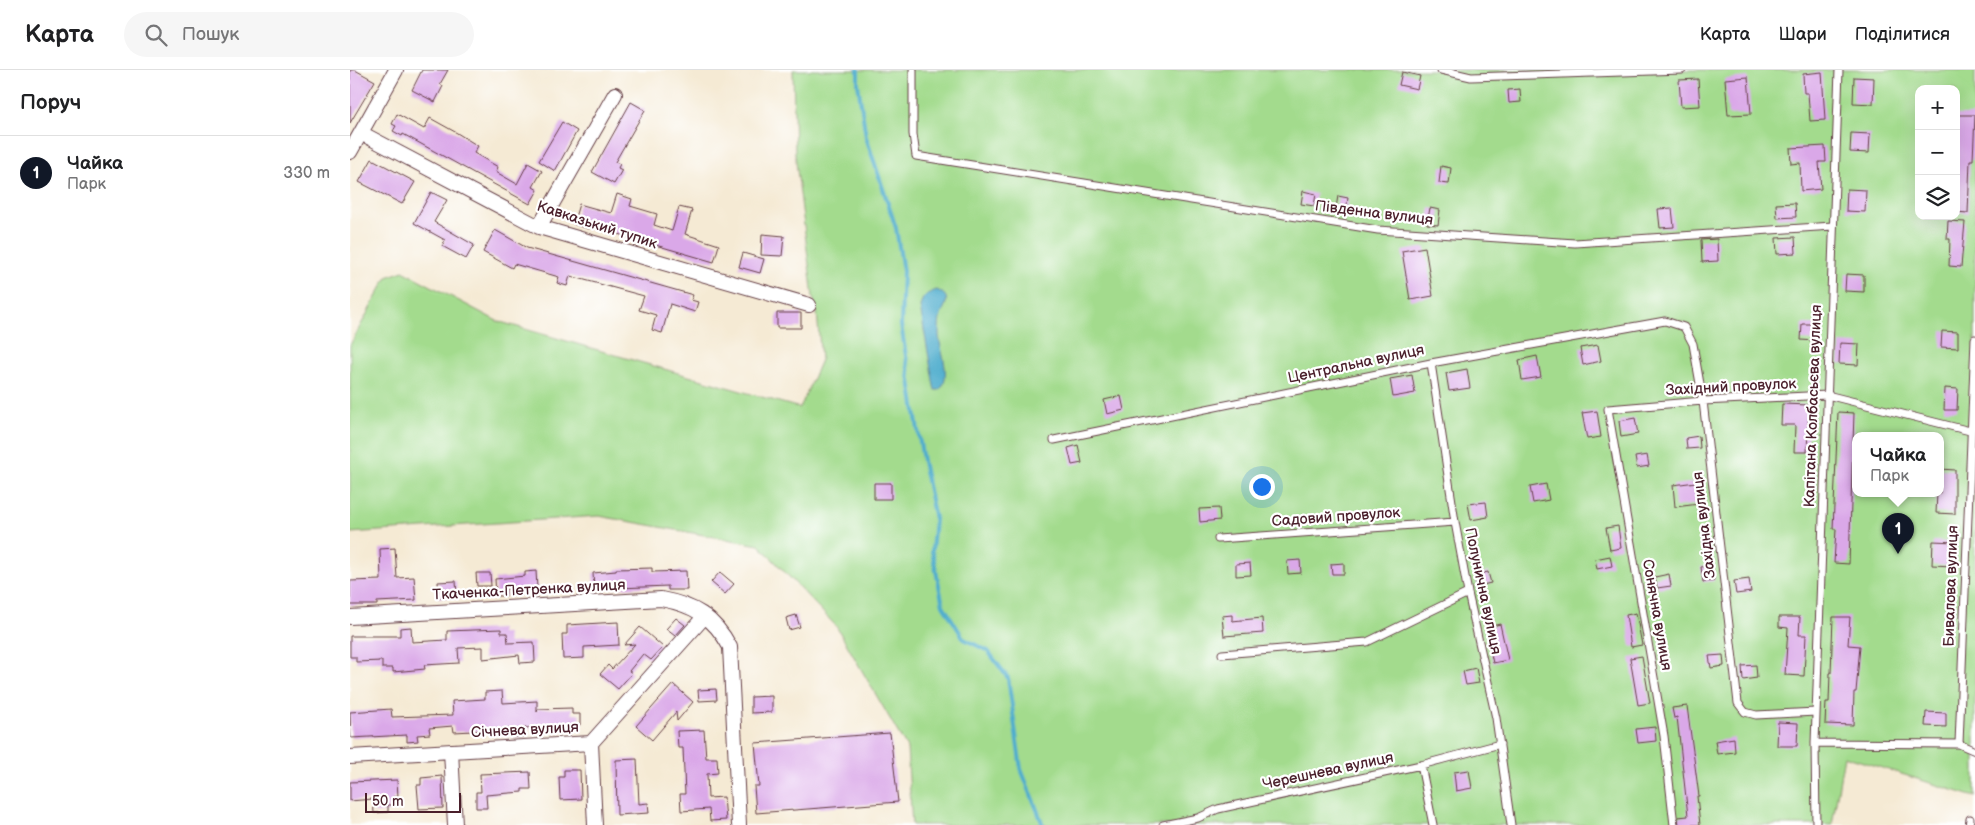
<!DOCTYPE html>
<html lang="uk">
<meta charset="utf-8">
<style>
:root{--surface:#fff;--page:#f6f6f6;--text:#202124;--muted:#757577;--line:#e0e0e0;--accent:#111827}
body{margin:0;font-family:"Balsamiq Sans",sans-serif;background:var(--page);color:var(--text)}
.controls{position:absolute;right:15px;top:15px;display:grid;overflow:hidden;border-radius:10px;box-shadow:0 5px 20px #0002}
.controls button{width:45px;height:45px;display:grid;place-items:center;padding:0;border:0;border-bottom:1px solid var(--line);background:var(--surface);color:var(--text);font:25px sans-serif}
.scale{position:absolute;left:15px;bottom:12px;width:96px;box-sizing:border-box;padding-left:5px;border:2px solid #4a1f2b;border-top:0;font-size:14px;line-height:18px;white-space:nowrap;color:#4a1f2b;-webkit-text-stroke:4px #fff;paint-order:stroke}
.you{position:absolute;left:911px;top:416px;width:18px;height:18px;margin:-12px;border:4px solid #fff;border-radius:50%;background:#1a73e8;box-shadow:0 0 0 8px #1a73e833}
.badge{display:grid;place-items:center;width:32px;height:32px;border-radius:50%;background:var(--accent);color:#fff;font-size:16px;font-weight:700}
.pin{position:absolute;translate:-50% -41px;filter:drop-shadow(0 1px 2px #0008)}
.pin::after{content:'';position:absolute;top:26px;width:18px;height:15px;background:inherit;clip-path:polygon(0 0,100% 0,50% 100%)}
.popup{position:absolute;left:1502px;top:362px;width:92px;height:65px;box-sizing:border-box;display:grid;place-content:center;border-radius:10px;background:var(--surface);filter:drop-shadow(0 1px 4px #0005);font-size:16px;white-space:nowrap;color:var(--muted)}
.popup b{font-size:19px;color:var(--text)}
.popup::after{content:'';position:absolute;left:50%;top:100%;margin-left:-10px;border:10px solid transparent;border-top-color:var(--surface)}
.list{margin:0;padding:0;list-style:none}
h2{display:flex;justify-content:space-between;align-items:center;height:65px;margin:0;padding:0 20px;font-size:21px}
h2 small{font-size:16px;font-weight:400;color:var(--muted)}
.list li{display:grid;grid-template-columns:32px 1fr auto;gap:15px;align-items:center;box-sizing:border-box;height:75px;padding:0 20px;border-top:1px solid var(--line)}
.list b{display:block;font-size:19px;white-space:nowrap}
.list p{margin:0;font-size:16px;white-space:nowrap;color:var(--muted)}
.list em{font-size:16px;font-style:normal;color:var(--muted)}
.icon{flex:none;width:28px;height:28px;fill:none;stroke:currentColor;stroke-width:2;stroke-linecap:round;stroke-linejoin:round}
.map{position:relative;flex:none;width:1625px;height:755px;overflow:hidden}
header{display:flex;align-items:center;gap:30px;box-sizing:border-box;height:70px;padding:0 25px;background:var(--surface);border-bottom:1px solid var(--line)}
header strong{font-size:24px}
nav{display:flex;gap:28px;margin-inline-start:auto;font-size:18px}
.search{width:350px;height:45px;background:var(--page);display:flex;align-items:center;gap:12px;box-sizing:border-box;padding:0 18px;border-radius:28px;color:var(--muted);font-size:19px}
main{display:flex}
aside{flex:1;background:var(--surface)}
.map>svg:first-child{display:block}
.green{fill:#a3db8d;stroke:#767d5c;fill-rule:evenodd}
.water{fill:#4fadcd;stroke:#4c667c}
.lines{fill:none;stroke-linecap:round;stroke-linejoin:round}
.stream{stroke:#4fadcd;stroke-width:4}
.building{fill:#daa8e8}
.service-casing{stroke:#643d44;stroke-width:9}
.minor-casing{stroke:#643d44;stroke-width:16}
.service{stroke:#fff;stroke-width:7}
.minor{stroke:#fff;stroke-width:14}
.labels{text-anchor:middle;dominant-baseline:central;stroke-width:4.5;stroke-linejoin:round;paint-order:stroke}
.street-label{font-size:15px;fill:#4a1f2b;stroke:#fff}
</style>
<header>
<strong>Карта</strong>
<div class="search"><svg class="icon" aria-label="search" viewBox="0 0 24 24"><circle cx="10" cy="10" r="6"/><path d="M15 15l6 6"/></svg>Пошук</div>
<nav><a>Карта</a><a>Шари</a><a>Поділитися</a></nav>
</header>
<main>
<aside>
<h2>Поруч<small></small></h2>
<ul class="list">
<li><span class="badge">1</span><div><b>Чайка</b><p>Парк</p></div><em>330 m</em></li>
</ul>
</aside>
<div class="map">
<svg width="1625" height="755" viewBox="0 0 1625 755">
<rect width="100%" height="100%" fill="#fff"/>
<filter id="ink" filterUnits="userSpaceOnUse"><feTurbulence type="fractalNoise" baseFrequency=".02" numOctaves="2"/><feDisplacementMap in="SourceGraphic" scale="10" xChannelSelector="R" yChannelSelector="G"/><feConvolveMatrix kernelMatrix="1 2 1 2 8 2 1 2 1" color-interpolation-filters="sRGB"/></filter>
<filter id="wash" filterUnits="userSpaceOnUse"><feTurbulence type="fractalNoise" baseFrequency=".0096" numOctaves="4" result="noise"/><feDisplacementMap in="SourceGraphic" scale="20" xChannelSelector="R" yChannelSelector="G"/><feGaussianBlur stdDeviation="1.12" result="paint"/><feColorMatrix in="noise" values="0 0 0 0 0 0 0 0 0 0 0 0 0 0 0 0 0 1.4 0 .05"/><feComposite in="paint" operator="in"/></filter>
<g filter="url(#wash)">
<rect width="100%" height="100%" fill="#f5ead4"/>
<path class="green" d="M443,0H1625V727L1494,686L1482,755H562L557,678L486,556L409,475L249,446L0,463V275L37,207L53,201L147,251L450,338L471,290L467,242L463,227L445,84ZM1569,19H1606V146H1569ZM1506,365H1590V423H1506Z"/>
<path class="water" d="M587,220C602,227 596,233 591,245C589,251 589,258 589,265C590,281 603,309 589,320H585L584,316L570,237C572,226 577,223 587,220Z"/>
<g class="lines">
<path class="stream" d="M508,0V14L516,67L546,158L553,201L551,255L573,391L585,449L582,481L593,535L614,569L638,581L658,608L671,699L693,755"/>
</g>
<g id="blocks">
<path class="building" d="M0,0H5L25,11L0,53Z
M72,0H98L90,14L93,16L85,32L62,20Z
M1052,2L1070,6L1067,19L1049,15Z
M1472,2L1475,50L1460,51L1458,23H1454L1453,4Z
M1398,7L1401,44L1378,45L1375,9Z
M1504,7L1524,8L1523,34L1503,33Z
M1348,9L1350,36L1331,37L1329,10Z
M1170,19L1171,32L1159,33L1158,20Z
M281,32L295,40L265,92L270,94L268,98L272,100L264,114L242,102Z
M47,44L74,59L80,48L107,63L128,76L124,83L148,97L146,102L167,114L178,93L192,101L183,117L188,120L180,134L53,64L52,66L43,61L46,56L42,54Z
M1606,45H1625L1623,90H1620L1618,143L1606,142L1608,63H1606Z
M212,52L227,61L205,101L189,91Z
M1501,63L1520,64L1519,83L1500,82Z
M1475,76L1476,92H1469L1471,119L1451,121L1450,93L1441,94L1440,78Z
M22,89L65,112L52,134L9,112Z
M1091,96L1101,98L1099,114L1089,113Z
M1497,119L1516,120L1515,142L1496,141Z
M953,121L966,124L964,136L951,134Z
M81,122L97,130L84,152L124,175L116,189L92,176L95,170L64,153Z
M267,124L282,129L280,136L307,144L304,155L322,161L329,137L342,140L335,164L369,175L364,192L240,156L239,159L223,154L229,134L261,143Z
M988,126L998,128L995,145L985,143Z
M1445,133L1446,147L1427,148L1426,134Z
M1080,138L1090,140L1088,155L1077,154Z
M1322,138L1324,157L1310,158L1308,139Z
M1598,151L1615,152L1611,197L1599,196L1600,169H1597Z
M145,160L177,178L343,225L341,230L348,232L345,242L320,234L312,263L302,260L306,245L289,240L294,226L220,206L217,216L207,213L209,207L164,194L162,198L133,182Z
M412,164L434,166L432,186L411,185Z
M1445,167L1446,183L1427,184L1426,168Z
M1367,169L1368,191L1352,192L1351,170Z
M1075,177L1083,226L1060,230L1052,181Z
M393,183L414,189L410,203L389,197Z
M1496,204L1514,205V222L1495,221Z
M427,243H451V258H427Z
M1452,254H1466V271L1451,270Z
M1592,261L1608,262V278L1591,277Z
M1490,273L1509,274L1508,295L1489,294Z
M1248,275L1251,291L1233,295L1230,278Z
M1187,286L1191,307L1172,310L1169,290Z
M1117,299L1120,318L1099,321L1096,303Z
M1062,305L1065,323L1043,327L1040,309Z
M1595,318L1608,319L1607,340H1594Z
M771,326L774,340L757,344L754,330Z
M1432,334L1459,335L1457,382H1444L1445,355H1431Z
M1247,341L1251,367L1237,369L1232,343Z
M1488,342L1504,343L1499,494L1484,493L1486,459H1483Z
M1285,348L1288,364L1271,367L1269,351Z
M1349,366L1350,378L1337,379L1336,368Z
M728,375L732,393L722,395L718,378Z
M1297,385L1299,396L1287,398L1285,387Z
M1590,399L1605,400V444L1586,443L1587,423H1590Z
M1346,412L1349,434L1325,437L1323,415Z
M524,413H541V429H524Z
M1196,414L1199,430L1183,433L1180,417Z
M1136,432L1138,447L1121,450L1118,434Z
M869,438L870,450L850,452L849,439Z
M1268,456L1271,478L1260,480L1256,458Z
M1583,471L1604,472L1603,496L1582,495Z
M45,478L47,508L64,507L66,530L27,532V535H0V511L31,510L30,479Z
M1260,486L1262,496L1247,499L1245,489Z
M950,490L951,503L938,504L937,491Z
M900,493L901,505L886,506V494Z
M994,493V504H982L981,494Z
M1362,495L1364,511L1353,512L1351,497Z
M302,498V502L336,501L337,520H318V516L244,519L243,503L266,501V499Z
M186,501L187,518L156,519V526H146L145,509L175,506V502Z
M370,502L384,514L375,524L361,512Z
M1138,502L1141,513L1128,516L1125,505Z
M126,503H140L141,516H127Z
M1319,504L1321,516L1307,518L1305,507Z
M1399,509L1401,522L1386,524L1384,511Z
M106,511L107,527L89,528L88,512Z
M1286,543L1292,575L1281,577L1276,545Z
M446,545L450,557L439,560L436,548Z
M882,545V551L912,548L913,563L874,566L872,546Z
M1429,547H1450L1449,565H1456L1454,606L1435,605L1438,558L1429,557Z
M1483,547H1500L1498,575L1510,576L1506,622H1504L1503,655L1475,654L1476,632H1479L1480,603H1481Z
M326,548L335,555L325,566L316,559Z
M268,552L269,575L234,577V588L213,589L212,564H217V555Z
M1150,554L1158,590L1143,593L1140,580L1143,579L1138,557Z
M61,557L62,572L97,570V561L151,559V563H157L158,573L184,572L185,592L170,593L169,585L133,589V577L108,578L109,593L74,595L75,599L43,602V598H32V591L6,592V587H0V566H50V558Z
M290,557L313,577L301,590L293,584L279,601L282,603L268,619L250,604L258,595L262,599L285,574L274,575Z
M1373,585L1374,596L1361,598L1359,586Z
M1292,586L1300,633L1288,635L1280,588Z
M1406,595L1407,608L1393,610L1392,596Z
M1126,598L1129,613L1116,615L1113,601Z
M323,614L343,632L327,651L326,642L302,670L286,656Z
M366,619L367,630L349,631L348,620Z
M152,621L153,633L187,631V642L188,639L222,638V644H230V655L173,658V667H162L161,659L104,662L103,656L79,658L80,664L67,665L68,671L57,672V665L1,668L0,642L41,639L42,647L103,645L102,631L135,629V622Z
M422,626V642L401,643V627Z
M1337,636L1349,726H1347L1350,755H1329L1328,747L1338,746L1327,647L1324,648L1322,638Z
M1576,642L1596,643V657L1575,656Z
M1428,652L1448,653L1447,676H1427Z
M1305,657L1306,671L1288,673L1286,659Z
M354,660L356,688H367L368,703L357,704L358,728L374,727L376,750L360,751L359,739L331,741L330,724H335L333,678H328L327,661Z
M540,663L548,732L406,743L404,716H409L405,673Z
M1384,668L1385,682L1367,684L1365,671Z
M287,689L289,734L298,733L299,743L267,745L266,690Z
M214,700H230L231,729L210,730L209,707H214Z
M1119,700L1122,718L1106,721L1104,702Z
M180,702L181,719H172V722L136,725L137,738H126V722H131L130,704Z
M92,706L93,738L69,739L67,715H71V708Z
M47,710L48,727H43L44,735H38V742L24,743L23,729L0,731V712Z"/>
</g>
</g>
<g filter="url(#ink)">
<use href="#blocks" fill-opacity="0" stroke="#643d44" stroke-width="1"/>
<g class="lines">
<g class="service-casing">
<path id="service" d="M563,0V64L566,86L1028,160L1225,173L1483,156
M1091,0L1121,7L1332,0
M1081,293L1105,452L1118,523L1146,648L1161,755
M704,370L1081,293L1315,251L1334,257L1343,274L1353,331L1388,633L1395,642L1406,645L1466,642
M868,469L1105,452
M872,584L1017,572L1118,523
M1465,673L1609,674L1625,681
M1609,674L1625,269
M1071,695L1083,755
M813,755L848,748L868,739L1071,695L1150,674
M1324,755L1314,666L1258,339L1353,331L1477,325L1620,361
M1466,755L1465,673L1489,0
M1619,755L1620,749"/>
</g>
<g class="minor-casing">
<path id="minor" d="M11,63L189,157L459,235
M0,82L46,0
M189,157L265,24
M0,547L311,529C344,535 364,547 380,577L389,755
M241,673L245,755
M101,681L105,755
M0,687L241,673L355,546"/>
</g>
<use href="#service" class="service"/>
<use href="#minor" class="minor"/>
</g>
</g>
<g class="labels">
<g class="street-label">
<text transform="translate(1024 143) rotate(7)">Південна вулиця</text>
<text transform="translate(247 155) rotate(18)">Кавказький тупик</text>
<text transform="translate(1006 294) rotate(-12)">Центральна вулиця</text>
<text transform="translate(1381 317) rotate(-3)">Західний провулок</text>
<text transform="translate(1463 336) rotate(-88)">Капітана Колбасьєва вулиця</text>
<text transform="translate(986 447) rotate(-4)">Садовий провулок</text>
<text transform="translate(1354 455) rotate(-97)">Західна вулиця</text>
<text transform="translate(1601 516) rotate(-88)">Бивалова вулиця</text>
<text transform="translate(179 520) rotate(-3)">Ткаченка-Петренка вулиця</text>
<text transform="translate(1133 521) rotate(78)">Полунична вулиця</text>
<text transform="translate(1307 545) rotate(80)">Сонячна вулиця</text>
<text transform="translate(175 660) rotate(-3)">Січнева вулиця</text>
<text transform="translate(978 701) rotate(-12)">Черешнева вулиця</text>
</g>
</g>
</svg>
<div class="controls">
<button>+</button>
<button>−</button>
<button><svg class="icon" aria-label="layers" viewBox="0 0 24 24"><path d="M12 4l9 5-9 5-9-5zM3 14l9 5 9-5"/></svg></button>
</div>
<div class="scale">50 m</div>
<div class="you"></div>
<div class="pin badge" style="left:1548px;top:484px">1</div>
<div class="popup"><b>Чайка</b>Парк</div>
</div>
</main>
